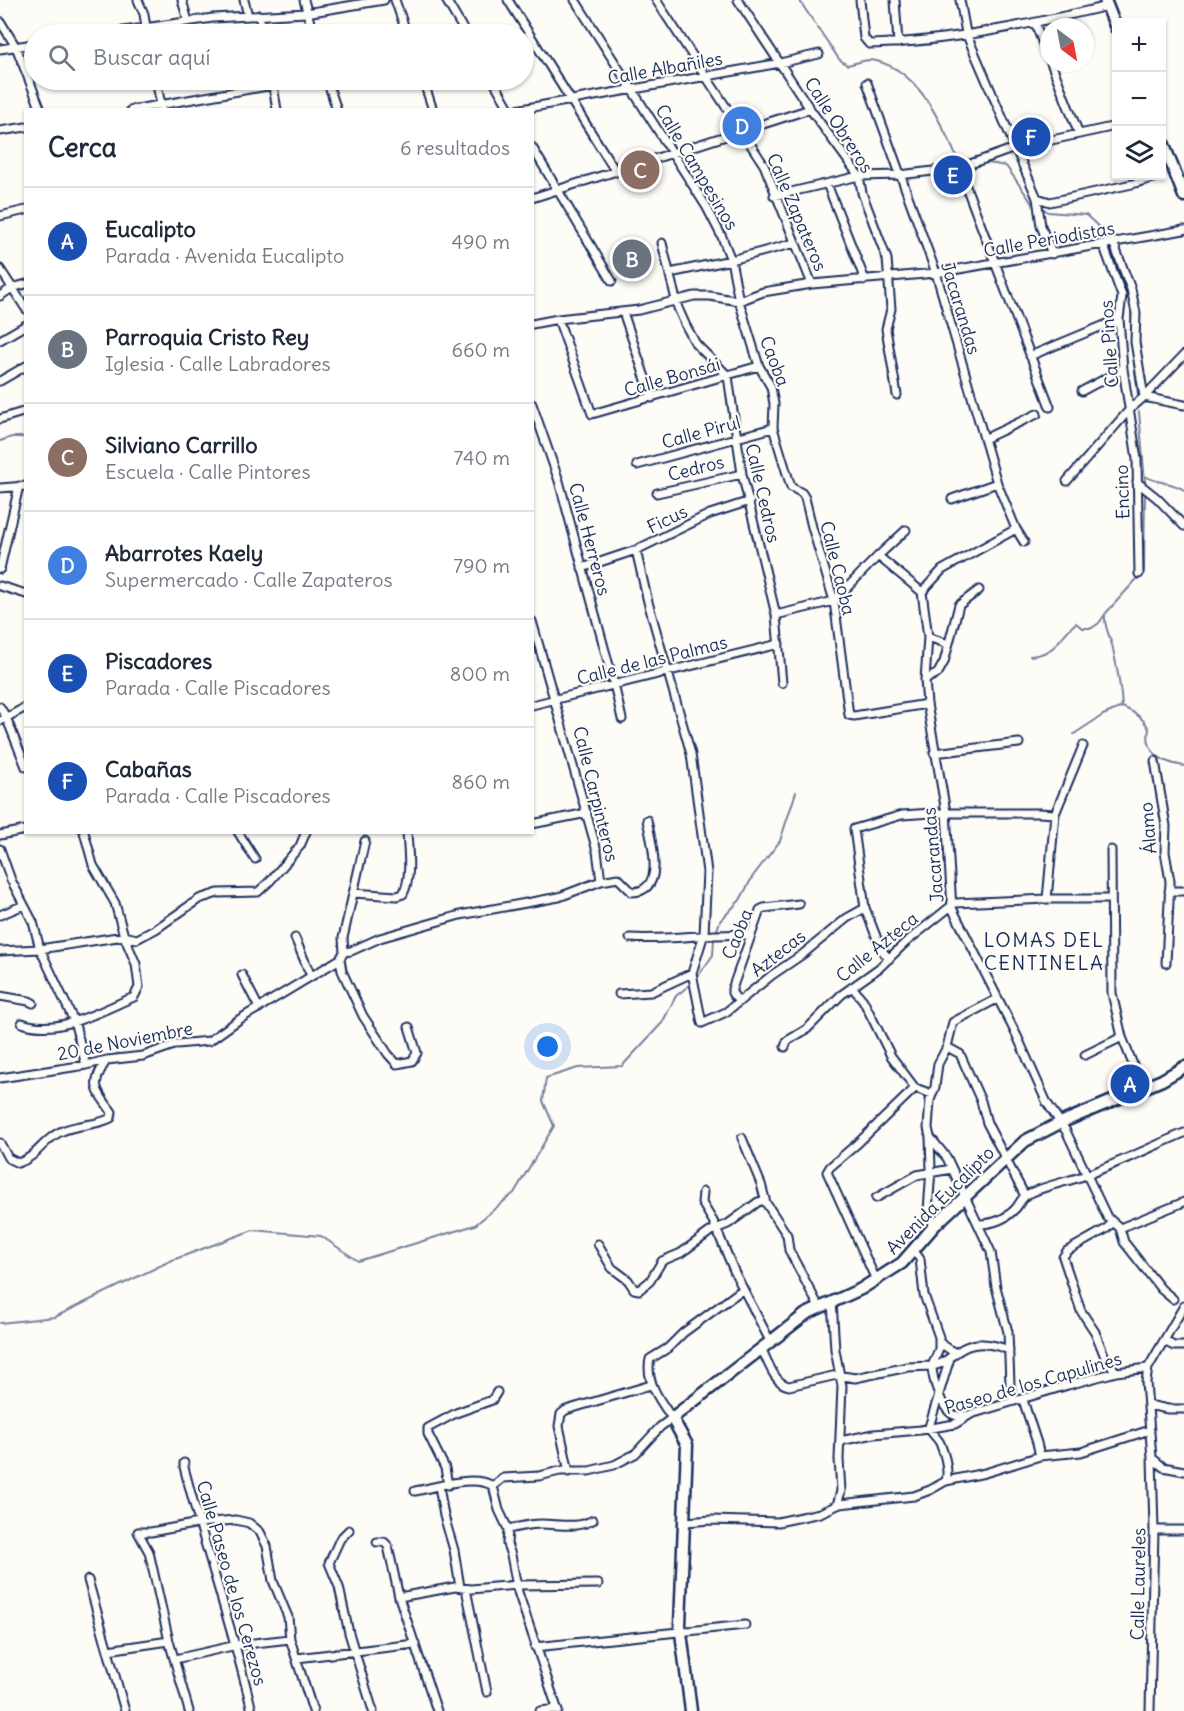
<!DOCTYPE html>
<html lang="es">
<meta charset="utf-8">
<style>
:root{--surface:#fff;--page:#f6f6f7;--text:#1f2937;--muted:#747a83;--line:#e0e1e3;--accent:#1f6fb2}
body{margin:0;font-family:Delius,sans-serif;background:var(--page);color:var(--text)}
.controls{position:absolute;right:18px;top:18px;display:grid;overflow:hidden;border-radius:0px;box-shadow:0 2px 4px #0004}
.controls button{width:54px;height:54px;display:grid;place-items:center;padding:0;border:0;border-bottom:2px solid var(--line);background:var(--surface);color:var(--text);font:30px sans-serif}
.compass{position:absolute;left:1040px;top:18px;width:54px;height:54px;border-radius:50%;background:var(--surface);box-shadow:0 2px 4px #0004;rotate:148deg}
.you{position:absolute;left:548px;top:1047px;width:21px;height:21px;margin:-15px;border:4px solid #fff;border-radius:50%;background:#1a73e8;box-shadow:0 0 0 9px #1a73e833}
.badge{display:grid;place-items:center;width:39px;height:39px;border-radius:50%;background:var(--accent);color:#fff;font-size:20px;font-weight:700}
.pin{position:absolute;translate:-50% -50%;border:3px solid #fff;box-shadow:0 2px 6px #0006}
.list{margin:0;padding:0;list-style:none}
h2{display:flex;justify-content:space-between;align-items:center;height:78px;margin:0;padding:0 24px;font-size:26px}
h2 small{font-size:20px;font-weight:400;color:var(--muted)}
.list li{display:grid;grid-template-columns:39px 1fr auto;gap:18px;align-items:center;box-sizing:border-box;height:108px;padding:0 24px;border-top:2px solid var(--line)}
.list b{display:block;font-size:22px;white-space:nowrap}
.list p{margin:0;font-size:20px;white-space:nowrap;color:var(--muted)}
.list em{font-size:20px;font-style:normal;color:var(--muted)}
.icon{flex:none;width:33px;height:33px;fill:none;stroke:currentColor;stroke-width:2;stroke-linecap:round;stroke-linejoin:round}
.map{position:relative;flex:none;width:1184px;height:1711px;overflow:hidden}
.search{position:absolute;background:var(--surface);box-shadow:0 2px 4px #0004;left:24px;top:24px;width:510px;height:66px;display:flex;align-items:center;gap:15px;box-sizing:border-box;padding:0 21px;border-radius:33px;color:var(--muted);font-size:22px}
.panel{position:absolute;background:var(--surface);box-shadow:0 2px 4px #0004;left:24px;top:108px;width:510px;height:726px;border-radius:0px}
.map>svg:first-child{display:block}
.lines{fill:none;stroke-linecap:round;stroke-linejoin:round}
.stream{stroke:#76819c;stroke-width:2}
.street-casing{stroke:#1b2f5e;stroke-width:11}
.secondary-casing{stroke:#1b2f5e;stroke-width:15}
.street{stroke:#fdfcf7;stroke-width:7}
.secondary{stroke:#fdfcf7;stroke-width:10}
.labels{text-anchor:middle;dominant-baseline:central;stroke-width:4.5;stroke-linejoin:round;paint-order:stroke}
.street-label{font-size:18px;fill:#1b2f5e;stroke:#fdfcf7}
.neighbourhood-label{font-size:20px;letter-spacing:1.5px;fill:#1b2f5e;stroke:#fdfcf7}
</style>
<div class="map">
<svg width="1184" height="1711" viewBox="0 0 1184 1711">
<rect width="100%" height="100%" fill="#fdfcf7"/>
<filter id="ink" filterUnits="userSpaceOnUse"><feTurbulence type="fractalNoise" baseFrequency=".0167" numOctaves="2"/><feDisplacementMap in="SourceGraphic" scale="12" xChannelSelector="R" yChannelSelector="G"/><feConvolveMatrix kernelMatrix="1 2 1 2 8 2 1 2 1" color-interpolation-filters="sRGB"/></filter>
<g filter="url(#ink)">
<g class="lines">
<path class="stream" d="M799,0L839,59L847,65C854,64 863,60 870,60C917,65 941,123 958,160
M988,163L1006,166L1032,203
M1041,207L1048,212L1086,215L1102,230
M1112,251L1131,303L1132,337
M1132,345L1138,396
M1139,412L1145,482
M0,441L12,437H26
M1145,476C1158,484 1172,481 1184,490
M1105,616C1104,628 1111,637 1113,649C1117,667 1121,688 1122,707C1134,712 1143,717 1149,729C1144,753 1163,763 1184,766
M1030,656C1059,653 1056,639 1076,623L1082,628H1092L1099,623L1106,613L1144,571L1145,492
M1074,734L1103,715L1122,707
M696,979L713,955L714,939L720,921L740,900L753,876L780,841L796,792
M0,1323L55,1317L170,1261L253,1230L321,1236L358,1261L475,1225L514,1193L554,1126L543,1101L546,1078L578,1068L622,1066L662,1023L676,996L692,983"/>
<g class="street-casing">
<path id="street" d="M138,0L144,14L147,34
M182,0L188,21
M244,0L248,16
M304,0L313,34
M395,0L407,34
M446,0L466,34
M508,0L616,172
M575,0L706,206L722,237L731,260L739,301L759,366L771,387L774,404L773,428L791,487L802,493L805,498L812,527L834,601L849,715L854,716L927,704
M656,0L764,165L812,284
M738,0L810,109L859,176L862,193L887,259L891,309L886,329L897,395
M860,0L864,38L869,44C947,42 1032,24 1108,6
M895,0L898,43
M960,0L966,33L1037,198L1041,226L1052,254
M259,15L263,34
M0,21L16,47L41,110
M1035,23L1049,59
M103,34L213,18L306,13L384,0
M0,49L34,44
M1051,63L1079,134
M156,80L162,110
M272,80L277,110
M327,80L337,110
M423,80L433,110
M493,80L510,110
M867,83L936,273L997,483L1016,529L1024,542
M131,110L273,85
M516,110L780,63L819,54
M0,131L26,127
M532,147L612,281
M959,168L1050,407
M827,184L865,280
M774,196L859,176L899,175L959,168L1015,148L1116,126
M532,198L810,109
M1037,198L1050,202L1132,184L1160,176
M0,216L26,210
M1113,242L1131,289L1136,313L1135,342L1144,397L1184,405
M662,243L678,308L686,326L696,344L728,376L742,474L776,615L782,683
M1103,244L1122,296L1119,319L1123,369L1137,459L1139,574
M0,269L26,309
M670,273L731,260L795,243
M0,296L12,288L26,284
M623,312L652,398
M558,319L592,414L759,366
M532,324L558,319L639,310L694,296H710L739,301L763,292L812,284L936,273L1184,230
M0,340L26,325
M1030,356L1119,319
M0,381L26,366
M1082,391L1123,369
M532,404L559,481L614,684L622,719
M0,419L26,411
M984,439L1037,414
M637,465L773,428
M1067,481L1130,409L1144,397L1184,355
M1137,482L1157,498L1184,526
M0,488L26,486
M657,493L742,474
M952,499L997,483
M1016,529L942,570L922,592L928,637L925,680L927,704L946,812L952,908L1017,1036L1047,1103L1066,1131L1107,1217L1120,1228L1124,1242L1161,1289L1173,1299
M636,550L648,602L691,754L707,872L704,934L692,973L702,1023L726,1012L772,975L803,954L847,918L865,908
M878,556L906,530
M582,568L636,550L710,514L750,501
M0,569L19,486
M0,586L26,594
M834,601L878,556L922,592
M776,615L834,601
M928,637L948,644
M925,680L938,673L944,662L959,605L979,590
M532,705L779,644
M0,707L6,717L26,767
M0,721L26,707
M934,753L1019,743
M1155,761L1166,826L1165,852L1170,881L1166,963
M532,824L587,813
M238,832L255,859
M0,835L26,830
M365,841L343,938L344,952L340,959L342,971L363,1016L388,1054L397,1064L412,1061L417,1053L409,1027
M0,849L11,880L33,922L40,949L74,1021L86,1065
M1111,850L1112,993L1122,1037L1142,1087
M601,881L618,878L632,892C667,891 651,841 647,820
M1169,891H1184
M353,893L397,896L403,894C412,877 408,852 407,832
M1047,899L1055,814L1083,746
M0,915L24,905
M295,938L311,976
M630,938C671,941 710,932 751,935
M0,951L40,949L124,936L137,939L156,929L199,899L218,893L258,892L270,881L300,846L306,832
M344,952L351,951L380,938L460,915L559,897L601,881L597,851L532,621
M889,959L881,949L865,908L854,829L902,815L932,813H1039L1055,814
M242,975L259,1008
M852,987L863,1000L891,1056L915,1088L932,1094
M619,994L651,992L692,973
M0,996L29,1001L33,1003
M997,999L953,1022L947,1047L938,1064L935,1087L930,1100L928,1128L930,1137L947,1158L991,1252L996,1287L1008,1332L1010,1384L1013,1401
M739,1002L732,993V989L760,910L764,908L799,904
M22,1023C59,1036 100,1011 134,997L139,987L136,964L124,936L115,903L93,865L84,832
M785,1047L787,1041L807,1029L841,995L879,968L905,943L955,903L1047,899H1111
M947,1047L960,1054L981,1101L987,1123L1025,1196
M1085,1055L1122,1037
M0,1078L86,1065L107,1060L143,1056L177,1044L209,1041L240,1019L340,959
M930,1137L931,1169L928,1211L930,1219L935,1225
M742,1138L761,1184L766,1203L787,1235L789,1250L819,1307
M0,1143L8,1158L18,1163C36,1158 43,1140 60,1132C76,1124 96,1126 111,1118L112,1112C95,1089 90,1084 107,1060
M703,1192L702,1203L713,1221L735,1273L770,1341
M876,1198L917,1175L952,1169
M1112,1223L1106,1229L1067,1251L1063,1257L1081,1311L1095,1332L1105,1357L1116,1372
M979,1224C994,1224 1006,1219 1016,1208C1020,1203 1022,1197 1028,1194C1047,1185 1067,1182 1086,1175C1119,1163 1151,1147 1184,1133
M1120,1228L1184,1202
M598,1244L612,1268L628,1280L634,1289L639,1290L650,1281L662,1261L681,1253L711,1231L728,1224L758,1202L765,1200
M876,1280L827,1172L830,1167L858,1143L915,1088
M832,1301L835,1350L842,1386L839,1459L841,1491L837,1505
M1164,1341L1174,1346H1184
M940,1343L955,1353
M761,1348C768,1361 774,1384 789,1386L837,1375L855,1378L908,1367L932,1366L939,1349V1337L924,1295L920,1259L914,1251
M1023,1400L1037,1443L1040,1456
M1148,1405L1168,1409H1184
M969,1415C964,1415 958,1417 954,1415C942,1411 932,1378 932,1366C943,1365 948,1358 957,1352C974,1340 991,1343 1009,1350
M929,1427L950,1358
M929,1427C931,1434 937,1437 940,1443C944,1453 949,1470 946,1481
M840,1441L874,1434L920,1430L955,1424L971,1414L1068,1385L1116,1372L1148,1368
M1152,1458L1163,1467L1184,1471
M184,1463V1467C205,1549 233,1629 252,1711
M569,1472L559,1426L561,1414L566,1410L651,1385
M448,1485L445,1468L428,1434V1428L456,1413L492,1400L497,1392
M439,1486L444,1516L454,1550L460,1587
M493,1486L503,1478L539,1476L560,1471H589L614,1465L635,1454L660,1427L672,1418C660,1401 645,1381 650,1359L668,1348L683,1333L743,1289
M493,1486L499,1510L508,1529L507,1544L511,1555L518,1592L558,1711
M415,1491C437,1487 473,1474 493,1486
M685,1522L712,1520L778,1522L820,1513L840,1504L914,1496L930,1490L946,1481L985,1473L1040,1456L1081,1452L1150,1430
M508,1529C519,1527 530,1524 541,1524C560,1524 576,1529 593,1520
M349,1530L340,1539L329,1563L339,1587L349,1633L373,1711
M1154,1530H1184
M138,1532H151L199,1523L236,1520L249,1523L260,1532L267,1546L273,1581L288,1617L290,1639L313,1711
M138,1532L149,1552L169,1641L189,1711
M377,1542H384L388,1546L399,1597L437,1711
M88,1580L125,1711
M466,1589L487,1692
M399,1597L455,1587L471,1589L517,1585L598,1584
M535,1647L745,1625
M108,1650L169,1641
M297,1658L415,1644
M175,1659L237,1645L290,1639
M540,1711L557,1709
M1150,1711L1154,1530L1152,1458L1146,1382L1148,1368L1184,1306"/>
</g>
<g class="secondary-casing">
<path id="secondary" d="M1105,0L1116,28
M1162,140L1184,196
M691,1711L680,1625L687,1445L672,1418L806,1314L861,1289L902,1263L935,1225L1025,1141L1060,1123L1162,1080L1184,1067"/>
</g>
<use href="#street" class="street"/>
<use href="#secondary" class="secondary"/>
</g>
</g>
<g class="labels">
<g class="street-label">
<text transform="translate(665 68) rotate(-10)">Calle Albañiles</text>
<text transform="translate(839 125) rotate(57)">Calle Obreros</text>
<text transform="translate(697 167) rotate(59)">Calle Campesinos</text>
<text transform="translate(797 212) rotate(67)">Calle Zapateros</text>
<text transform="translate(1049 239) rotate(-10)">Calle Periodistas</text>
<text transform="translate(961 308) rotate(73)">Jacarandas</text>
<text transform="translate(1109 344) rotate(-94)">Calle Pinos</text>
<text transform="translate(775 361) rotate(69)">Caoba</text>
<text transform="translate(672 377) rotate(-16)">Calle Bonsái</text>
<text transform="translate(701 432) rotate(-15)">Calle Pirul</text>
<text transform="translate(696 468) rotate(-14)">Cedros</text>
<text transform="translate(1122 492) rotate(-92)">Encino</text>
<text transform="translate(763 493) rotate(77)">Calle Cedros</text>
<text transform="translate(667 519) rotate(-26)">Ficus</text>
<text transform="translate(590 539) rotate(75)">Calle Herreros</text>
<text transform="translate(838 568) rotate(76)">Calle Caoba</text>
<text transform="translate(652 660) rotate(-14)">Calle de las Palmas</text>
<text transform="translate(596 794) rotate(76)">Calle Carpinteros</text>
<text transform="translate(1148 828) rotate(-95)">Álamo</text>
<text transform="translate(933 855) rotate(-95)">Jacarandas</text>
<text transform="translate(737 934) rotate(-68)">Caoba</text>
<text transform="translate(877 947) rotate(-39)">Calle Azteca</text>
<text transform="translate(778 953) rotate(-38)">Aztecas</text>
<text transform="translate(125 1041) rotate(-11)">20 de Noviembre</text>
<text transform="translate(940 1200) rotate(-45)">Avenida Eucalipto</text>
<text transform="translate(1033 1383) rotate(-16)">Paseo de los Capulines</text>
<text transform="translate(232 1583) rotate(74)">Calle Paseo de los Cerezos</text>
<text transform="translate(1138 1584) rotate(-89)">Calle Laureles</text>
</g>
<g class="neighbourhood-label">
<text x="1044" y="939">LOMAS DEL<tspan x="1044" dy="23">CENTINELA</tspan></text>
</g>
</g>
</svg>
<div class="controls">
<button>+</button>
<button>−</button>
<button><svg class="icon" aria-label="layers" viewBox="0 0 24 24"><path d="M12 4l9 5-9 5-9-5zM3 14l9 5 9-5"/></svg></button>
</div>
<svg class="compass" viewBox="-18 -18 36 36"><path d="M0-13l5 13h-10z" fill="#e53935"/><path d="M0 13l5-13h-10z" fill="#747a83"/></svg>
<div class="you"></div>
<div class="pin badge" style="left:1130px;top:1084px;background:#1a4fb4">A</div>
<div class="pin badge" style="left:632px;top:259px;background:#6b7280">B</div>
<div class="pin badge" style="left:640px;top:170px;background:#8d6e63">C</div>
<div class="pin badge" style="left:742px;top:126px;background:#3f7fe0">D</div>
<div class="pin badge" style="left:953px;top:175px;background:#1a4fb4">E</div>
<div class="pin badge" style="left:1031px;top:137px;background:#1a4fb4">F</div>
<div class="search"><svg class="icon" aria-label="search" viewBox="0 0 24 24"><circle cx="10" cy="10" r="6"/><path d="M15 15l6 6"/></svg>Buscar aquí</div>
<section class="panel">
<h2>Cerca<small>6 resultados</small></h2>
<ul class="list">
<li><span class="badge" style="background:#1a4fb4">A</span><div><b>Eucalipto</b><p>Parada · Avenida Eucalipto</p></div><em>490 m</em></li>
<li><span class="badge" style="background:#6b7280">B</span><div><b>Parroquia Cristo Rey</b><p>Iglesia · Calle Labradores</p></div><em>660 m</em></li>
<li><span class="badge" style="background:#8d6e63">C</span><div><b>Silviano Carrillo</b><p>Escuela · Calle Pintores</p></div><em>740 m</em></li>
<li><span class="badge" style="background:#3f7fe0">D</span><div><b>Abarrotes Kaely</b><p>Supermercado · Calle Zapateros</p></div><em>790 m</em></li>
<li><span class="badge" style="background:#1a4fb4">E</span><div><b>Piscadores</b><p>Parada · Calle Piscadores</p></div><em>800 m</em></li>
<li><span class="badge" style="background:#1a4fb4">F</span><div><b>Cabañas</b><p>Parada · Calle Piscadores</p></div><em>860 m</em></li>
</ul>
</section>
</div>
